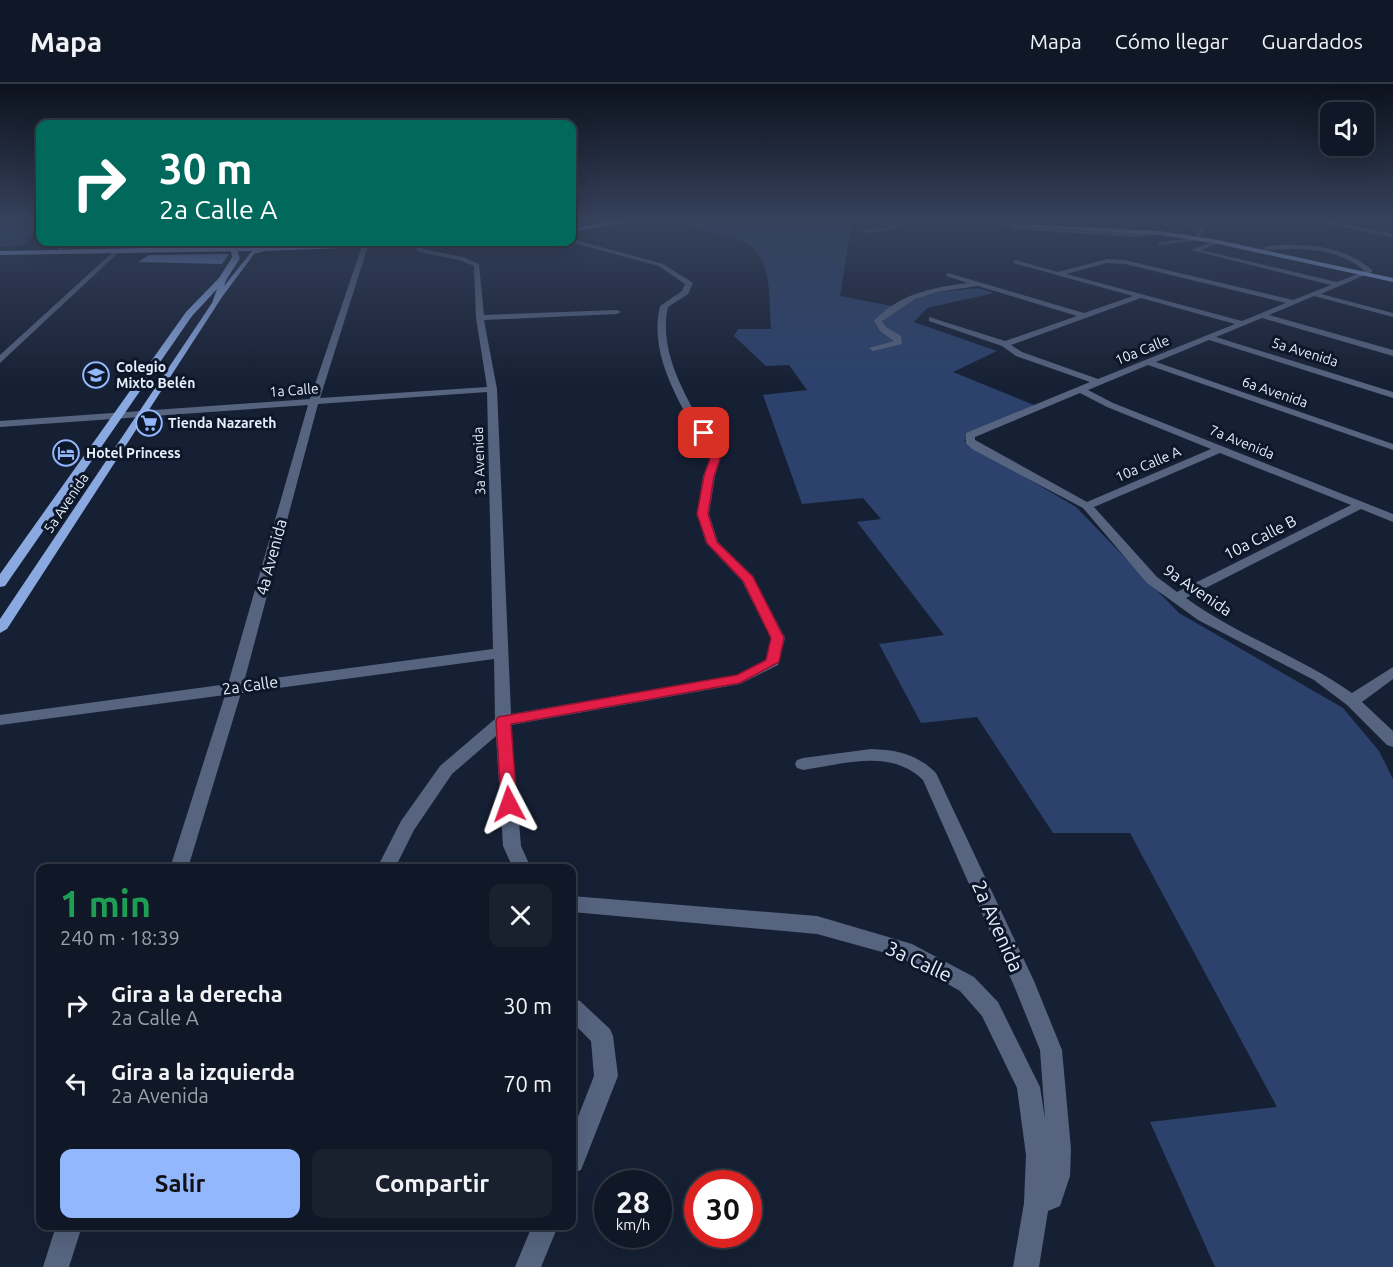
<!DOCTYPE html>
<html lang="es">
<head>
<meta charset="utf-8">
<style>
  body { margin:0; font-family:Ubuntu,sans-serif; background:#19212f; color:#f1f3f6; height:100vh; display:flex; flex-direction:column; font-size:22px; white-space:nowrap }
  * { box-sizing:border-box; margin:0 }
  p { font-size:20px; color:#9ca0a7 }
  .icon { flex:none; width:33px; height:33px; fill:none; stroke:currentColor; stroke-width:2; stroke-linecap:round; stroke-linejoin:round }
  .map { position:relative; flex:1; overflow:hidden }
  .details { position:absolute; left:36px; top:780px; width:540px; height:366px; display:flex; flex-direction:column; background:#101827; border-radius:12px; box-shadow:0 6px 24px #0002,0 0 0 2px #303744 }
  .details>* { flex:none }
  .hud { position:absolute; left:36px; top:36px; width:540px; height:126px; border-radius:12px; box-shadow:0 6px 24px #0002,0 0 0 2px #303744; background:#00695c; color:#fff; overflow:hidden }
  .controls { position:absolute; left:1320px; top:18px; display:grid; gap:12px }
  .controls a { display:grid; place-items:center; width:54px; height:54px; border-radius:12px; background:#101827; box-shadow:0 6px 24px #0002,0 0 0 2px #303744; font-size:30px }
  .speed { position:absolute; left:594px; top:1086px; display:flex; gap:12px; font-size:30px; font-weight:700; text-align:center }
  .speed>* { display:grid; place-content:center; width:78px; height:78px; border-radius:50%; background:#101827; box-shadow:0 6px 24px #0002,0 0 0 2px #303744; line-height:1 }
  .speed small { font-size:15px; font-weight:400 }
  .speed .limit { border:9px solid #d22; background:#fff; color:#111 }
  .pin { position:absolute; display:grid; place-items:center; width:51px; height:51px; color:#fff; margin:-26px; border-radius:12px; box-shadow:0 3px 9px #0006 }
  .me { position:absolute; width:66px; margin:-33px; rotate:356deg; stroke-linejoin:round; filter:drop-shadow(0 0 4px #0008) }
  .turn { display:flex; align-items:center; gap:21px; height:126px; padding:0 24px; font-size:27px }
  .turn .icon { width:78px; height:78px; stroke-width:2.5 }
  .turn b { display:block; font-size:42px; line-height:51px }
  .round { display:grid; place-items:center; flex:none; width:63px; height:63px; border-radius:12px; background:#19212f }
  .head { display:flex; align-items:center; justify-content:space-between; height:102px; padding:0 24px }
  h1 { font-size:36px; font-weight:700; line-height:45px; color:#1e9e55 }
  .button { display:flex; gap:12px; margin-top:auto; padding:12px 24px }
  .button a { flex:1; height:69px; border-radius:12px; background:#93b7fd; color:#111; font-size:24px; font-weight:700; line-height:69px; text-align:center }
  .button a+a { background:#19212f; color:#f1f3f6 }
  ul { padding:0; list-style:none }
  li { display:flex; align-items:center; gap:18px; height:78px; padding:0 24px }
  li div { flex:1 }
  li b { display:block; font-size:22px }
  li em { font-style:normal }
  header { display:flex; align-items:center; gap:36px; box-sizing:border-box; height:84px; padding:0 30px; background:#101827; border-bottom:2px solid #303744 }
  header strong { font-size:28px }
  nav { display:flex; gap:33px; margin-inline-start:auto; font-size:21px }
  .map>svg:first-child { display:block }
</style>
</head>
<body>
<header>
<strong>Mapa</strong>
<nav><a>Mapa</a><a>Cómo llegar</a><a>Guardados</a></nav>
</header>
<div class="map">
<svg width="1393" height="1183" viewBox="0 0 1393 1183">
  <rect width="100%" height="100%" fill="#162034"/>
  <path fill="#2c426c" d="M 0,137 L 39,137 L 24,161 L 0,163 Z
    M 686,137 L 852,137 L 840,212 L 897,223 L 929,209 L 978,204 L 994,209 L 927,224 L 914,238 L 997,267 L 953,288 L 1039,323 L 964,357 L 1076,423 L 1179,529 L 1343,624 L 1379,667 L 1393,695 L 1393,1183 L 1215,1183 L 1150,1038 L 1277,1023 L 1130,749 L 1053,749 L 977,633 L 921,639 L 879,560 L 944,551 L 857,438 L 881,435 L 863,414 L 802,420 L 763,311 L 807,306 L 789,281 L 766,282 L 734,252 L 738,245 L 771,245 C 768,208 775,165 732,153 C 717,148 701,149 687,141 Z"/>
  <path fill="#6a8bcb" d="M 173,158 L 226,158 L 227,160 L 166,161 Z
    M 229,170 L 222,180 L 138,178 L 149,171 Z"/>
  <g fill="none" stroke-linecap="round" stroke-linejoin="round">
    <path fill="#56647f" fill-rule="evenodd" d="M 898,137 L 906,137 L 891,146 L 865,149 L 862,147 L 888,143 Z
      M 1117,137 L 1125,137 L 1133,142 L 1128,143 Z
      M 1166,137 L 1178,137 L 1206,145 L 1199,153 L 1196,151 L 1200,145 Z
      M 1315,137 L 1328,137 L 1393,150 L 1393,154 Z
      M 1014,142 L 1134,149 L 1161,147 L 1164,149 L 1134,153 L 1012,145 Z
      M 1197,153 L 1195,156 L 1160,161 L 1157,159 Z
      M 572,155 L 663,180 L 693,199 L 688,210 L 668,223 C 656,277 698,329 720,375 L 715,392 L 709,430 L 718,458 L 753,492 L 785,554 L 778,581 L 740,600 L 511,641 L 521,762 L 531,784 L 513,784 L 503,762 L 496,652 L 452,690 L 414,746 L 395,784 L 377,784 L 401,737 L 440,682 L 495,635 L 494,575 L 241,609 L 188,784 L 170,784 L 225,611 L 0,641 L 0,631 L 228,600 L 308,321 L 0,343 L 0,337 L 310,315 L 362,162 L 365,160 L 368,162 L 320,314 L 487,303 L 476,234 L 474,182 L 459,176 L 419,168 L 416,165 L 418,160 L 422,160 L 423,165 L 463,173 L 479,180 L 484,231 L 617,226 L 621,228 L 617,230 L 484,236 L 497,305 L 511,630 L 736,591 L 766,576 L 771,554 L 742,497 L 706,459 L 697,430 L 703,392 L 710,375 C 687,328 647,277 660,222 L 682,207 L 685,200 L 659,182 L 570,158 ZM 487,308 L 493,565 L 244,598 L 318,320 Z
      M 1218,156 L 1220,159 L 1201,166 L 1337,198 L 1365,187 C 1336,163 1302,164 1266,166 L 1263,164 C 1269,161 1278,161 1286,161 C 1319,160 1347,165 1372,186 L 1372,188 L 1321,210 L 1393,229 L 1393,233 L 1314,212 L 1269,231 L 1393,266 L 1393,272 L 1262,234 L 1216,253 L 1393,308 L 1393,314 L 1209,256 L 1156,278 L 1393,360 L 1393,366 L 1148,281 L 1088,306 L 1113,319 L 1393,430 L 1393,438 L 1361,425 L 1186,514 C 1238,552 1300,572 1352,609 L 1393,583 L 1393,595 L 1362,618 L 1393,647 L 1393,663 L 1387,661 L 1347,621 L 1314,596 L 1198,536 L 1147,499 L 1083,424 L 972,365 L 966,359 L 966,349 L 1090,298 L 1016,272 L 1002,262 L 929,237 L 929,233 L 1005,257 L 1077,232 L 978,202 L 937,208 L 915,215 L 882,237 L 886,243 L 901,252 L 902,260 L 873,267 L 869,264 L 894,257 L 880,247 L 874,237 C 899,210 933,203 968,199 L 946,192 L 948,189 L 1084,229 L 1133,212 L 1013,179 L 1015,176 L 1058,188 L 1107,175 L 1125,176 L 1293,216 L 1331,201 L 1191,166 ZM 1107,179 L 1125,180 L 1286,219 L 1242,237 L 1066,190 ZM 1141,214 L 1235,240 L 1098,295 L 1022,268 L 1011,261 ZM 1080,309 L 1107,323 L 1211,365 L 1087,418 L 975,356 L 975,353 ZM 1220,369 L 1351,421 L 1177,508 L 1157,493 L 1094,423 Z
      M 61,158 L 67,158 L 61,166 L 58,164 Z
      M 126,158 L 133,158 L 123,164 L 119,164 L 119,162 Z
      M 115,166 L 120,167 L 0,279 L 0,271 Z
      M 871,665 C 897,666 917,670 936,689 L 1034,897 L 1062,966 L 1071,1065 L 1070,1092 L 1060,1122 L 1048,1127 L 1039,1183 L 1013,1183 L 1024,1119 L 1026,1071 L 1017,1004 L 982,932 L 960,907 L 900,873 L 817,850 L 572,828 L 572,812 L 817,832 L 912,860 L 974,893 L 998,918 L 1040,1003 L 1045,1035 L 1040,966 L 1015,904 L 923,696 C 890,664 844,680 803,686 L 797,684 L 795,680 L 797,676 L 803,674 Z
      M 572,914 L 580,917 L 610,945 L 613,952 L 618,992 L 581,1086 L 572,1089 L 572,1048 L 594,992 L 591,957 L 572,938 Z
      M 56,1142 L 82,1142 L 69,1183 L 43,1183 Z
      M 532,1142 L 558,1142 L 541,1183 L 515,1183 Z"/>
    <path fill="#8ba9e1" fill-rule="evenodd" d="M 615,137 L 631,137 L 572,148 L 572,144 Z
      M 949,137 L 1161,147 L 1218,156 L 1393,194 L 1393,198 L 1218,160 L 1161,151 Z
      M 447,158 L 498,158 L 265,167 L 254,170 L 222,213 L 7,545 L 0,549 L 0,535 L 212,219 L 217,205 L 192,232 L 5,502 L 0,503 L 0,490 L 186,228 L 219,194 L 226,196 L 224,202 L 252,167 L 0,171 L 0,167 Z"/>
    <path stroke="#8ba9e1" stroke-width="7" d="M 222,196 L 236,174 L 232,158"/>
  </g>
  <linearGradient id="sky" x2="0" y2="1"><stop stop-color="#0c121d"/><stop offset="0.45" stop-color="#36425c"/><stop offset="1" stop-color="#36425c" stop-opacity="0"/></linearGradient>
  <rect width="1393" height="303" fill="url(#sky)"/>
  <path fill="#e11d48" stroke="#92132f" stroke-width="1.5" d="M 701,347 L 708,347 L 720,375 L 714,392 L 708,430 L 717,458 L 753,493 L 784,554 L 779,578 L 740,599 L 511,640 L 517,720 L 515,725 L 504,725 L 501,720 L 496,637 L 498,633 L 737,591 L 766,576 L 771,554 L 743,497 L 707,459 L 697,430 L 704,392 L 710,375 L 700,349 Z"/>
  <defs>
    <g id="school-ring" transform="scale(1.35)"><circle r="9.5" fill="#0d172a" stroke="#93b7fd" stroke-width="1.5"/><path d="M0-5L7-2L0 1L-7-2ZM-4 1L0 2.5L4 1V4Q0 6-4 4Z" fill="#93b7fd"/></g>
    <g id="supermarket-ring" transform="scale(1.35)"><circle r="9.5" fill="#0d172a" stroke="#93b7fd" stroke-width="1.5"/><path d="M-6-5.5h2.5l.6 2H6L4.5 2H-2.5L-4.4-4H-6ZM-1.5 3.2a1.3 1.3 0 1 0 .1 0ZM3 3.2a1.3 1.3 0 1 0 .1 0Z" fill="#93b7fd"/></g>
    <g id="hotel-ring" transform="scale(1.35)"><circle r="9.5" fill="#0d172a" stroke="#93b7fd" stroke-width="1.5"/><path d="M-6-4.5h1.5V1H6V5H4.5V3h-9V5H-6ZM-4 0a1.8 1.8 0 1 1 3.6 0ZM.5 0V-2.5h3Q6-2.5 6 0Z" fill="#93b7fd"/></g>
  </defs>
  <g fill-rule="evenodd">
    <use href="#school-ring" x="96" y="291"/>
    <use href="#supermarket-ring" x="149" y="339"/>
    <use href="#hotel-ring" x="66" y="369"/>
  </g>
  <g text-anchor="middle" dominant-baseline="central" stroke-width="6" stroke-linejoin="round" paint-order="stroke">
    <g font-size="14" fill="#e6edfb" stroke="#0d172a">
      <text transform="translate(1142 266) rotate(-22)">10a Calle</text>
      <text transform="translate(1305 268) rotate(17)">5a Avenida</text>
      <text transform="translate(294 306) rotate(-4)">1a Calle</text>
      <text transform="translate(1275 308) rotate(19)">6a Avenida</text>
      <text transform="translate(1242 358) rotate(22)">7a Avenida</text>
      <text transform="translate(479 377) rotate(-92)">3a Avenida</text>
      <text transform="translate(1148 380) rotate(-23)">10a Calle A</text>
      <text transform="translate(66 419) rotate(-56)">5a Avenida</text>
    </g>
    <g font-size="14" font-weight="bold" fill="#e6edfb" stroke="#0d172a" text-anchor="start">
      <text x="116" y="283">Colegio<tspan x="116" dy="16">Mixto Belén</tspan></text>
      <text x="168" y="339">Tienda Nazareth</text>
      <text x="86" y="369">Hotel Princess</text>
    </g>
    <g font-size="16" fill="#e6edfb" stroke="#0d172a">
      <text transform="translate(1260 453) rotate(-27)">10a Calle B</text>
      <text transform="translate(271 473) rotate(-75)">4a Avenida</text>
      <text transform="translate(1198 506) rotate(34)">9a Avenida</text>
      <text transform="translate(250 601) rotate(-8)">2a Calle</text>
    </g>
    <g font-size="20" fill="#e6edfb" stroke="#0d172a">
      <text transform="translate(998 842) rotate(66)">2a Avenida</text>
      <text transform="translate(919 877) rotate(25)">3a Calle</text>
    </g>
  </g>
</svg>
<div class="controls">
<a><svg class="icon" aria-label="sound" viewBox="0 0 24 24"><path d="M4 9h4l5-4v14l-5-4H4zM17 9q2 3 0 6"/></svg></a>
</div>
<div class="speed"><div>28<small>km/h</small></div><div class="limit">30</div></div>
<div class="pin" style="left:704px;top:349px;background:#d93025"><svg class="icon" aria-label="arrive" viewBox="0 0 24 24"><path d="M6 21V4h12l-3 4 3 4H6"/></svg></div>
<svg class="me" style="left:509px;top:720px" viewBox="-20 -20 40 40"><path d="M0-17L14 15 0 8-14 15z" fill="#e11d48" stroke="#fff" stroke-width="4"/></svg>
<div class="hud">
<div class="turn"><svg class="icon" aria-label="right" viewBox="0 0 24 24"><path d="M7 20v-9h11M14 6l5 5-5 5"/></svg><div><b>30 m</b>2a Calle A</div></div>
</div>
<section class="details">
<div class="head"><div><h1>1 min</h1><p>240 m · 18:39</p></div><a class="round"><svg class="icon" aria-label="close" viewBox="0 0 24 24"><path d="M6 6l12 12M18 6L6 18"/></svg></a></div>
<ul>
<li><svg class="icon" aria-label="right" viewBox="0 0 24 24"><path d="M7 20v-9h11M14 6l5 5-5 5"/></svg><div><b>Gira a la derecha</b><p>2a Calle A</p></div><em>30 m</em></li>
<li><svg class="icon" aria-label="left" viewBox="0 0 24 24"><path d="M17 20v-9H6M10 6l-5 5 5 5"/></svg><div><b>Gira a la izquierda</b><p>2a Avenida</p></div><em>70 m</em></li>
</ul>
<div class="button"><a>Salir</a><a>Compartir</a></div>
</section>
</div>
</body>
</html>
